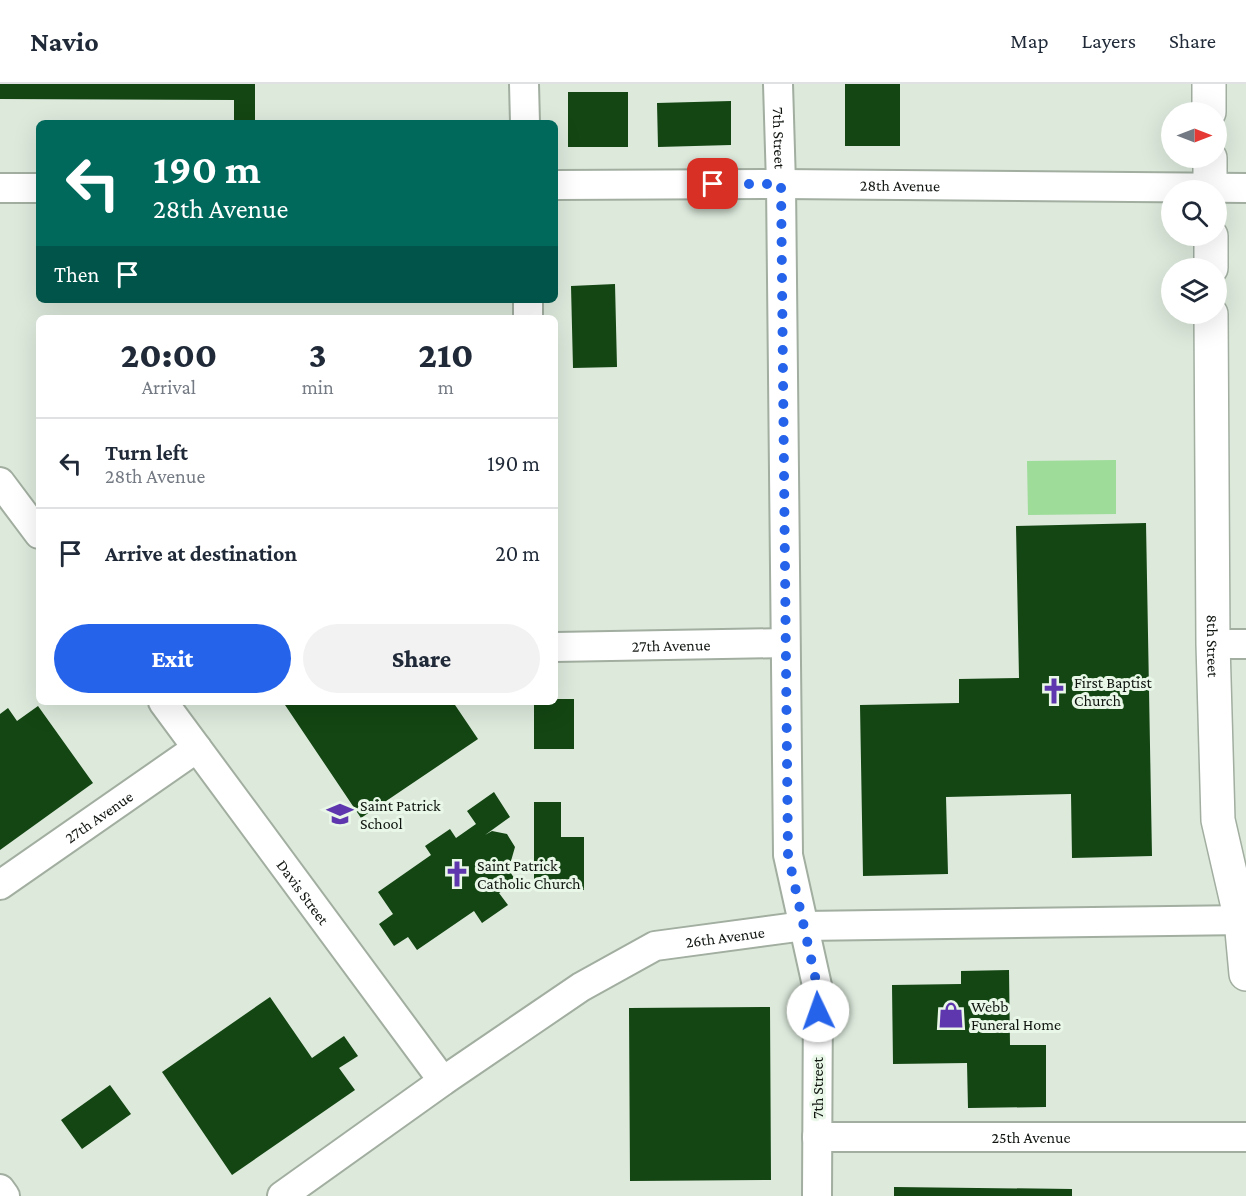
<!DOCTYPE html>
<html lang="en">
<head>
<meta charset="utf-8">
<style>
  body { margin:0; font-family:"Crimson Pro",serif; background:#f2f2f3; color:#1f2937; height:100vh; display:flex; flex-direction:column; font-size:22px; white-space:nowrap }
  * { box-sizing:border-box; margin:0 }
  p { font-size:20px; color:#747a83 }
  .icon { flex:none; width:33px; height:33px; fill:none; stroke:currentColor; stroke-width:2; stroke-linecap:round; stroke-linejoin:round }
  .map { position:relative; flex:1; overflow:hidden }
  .side { position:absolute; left:36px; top:231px; width:522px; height:390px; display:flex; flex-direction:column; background:#fff; border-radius:9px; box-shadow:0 6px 24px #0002 }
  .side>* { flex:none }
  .guide { position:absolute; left:36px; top:36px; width:522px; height:183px; border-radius:9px; box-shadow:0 6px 24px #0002; background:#00695c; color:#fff; overflow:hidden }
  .needle { width:39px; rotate:90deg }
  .controls { position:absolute; left:1161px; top:18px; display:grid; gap:12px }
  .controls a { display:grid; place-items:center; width:66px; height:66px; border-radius:50%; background:#fff; box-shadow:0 6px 24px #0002; font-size:30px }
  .pin { position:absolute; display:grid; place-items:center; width:51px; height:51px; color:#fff; margin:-26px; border-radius:12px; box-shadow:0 3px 9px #0006 }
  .me { position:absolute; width:66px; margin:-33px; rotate:357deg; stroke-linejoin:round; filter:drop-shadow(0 0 4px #0008) }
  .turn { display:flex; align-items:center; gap:21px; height:126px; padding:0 18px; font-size:27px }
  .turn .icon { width:78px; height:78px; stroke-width:2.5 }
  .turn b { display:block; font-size:42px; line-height:51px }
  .then { display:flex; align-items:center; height:57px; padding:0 18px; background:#0003; gap:12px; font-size:22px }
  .eta { display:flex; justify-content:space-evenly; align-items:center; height:102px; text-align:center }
  .eta b { font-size:36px; font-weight:800; line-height:42px }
  .cta { display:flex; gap:12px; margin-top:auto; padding:12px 18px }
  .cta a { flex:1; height:69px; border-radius:36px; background:#2563eb; color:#fff; font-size:24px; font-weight:800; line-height:69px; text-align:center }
  .cta a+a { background:#f2f2f3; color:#1f2937 }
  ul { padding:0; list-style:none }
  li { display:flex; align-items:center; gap:18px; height:90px; padding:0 18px; border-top:2px solid #e0e1e3 }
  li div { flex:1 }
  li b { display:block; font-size:22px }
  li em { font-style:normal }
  header { display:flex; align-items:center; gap:36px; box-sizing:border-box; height:84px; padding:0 30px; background:#fff; border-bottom:2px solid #e0e1e3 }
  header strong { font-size:28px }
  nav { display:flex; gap:33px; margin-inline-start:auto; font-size:21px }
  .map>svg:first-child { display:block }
</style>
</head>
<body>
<header>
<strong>Navio</strong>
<nav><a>Map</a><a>Layers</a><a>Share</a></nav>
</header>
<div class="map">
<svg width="1246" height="1112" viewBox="0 0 1246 1112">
  <rect width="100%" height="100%" fill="#dce9db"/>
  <path fill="#9ddc99" d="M 1116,376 L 1116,430 L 1028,431 L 1027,377 Z"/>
  <path fill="#134612" d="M 0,0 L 255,0 L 255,39 L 234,39 L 234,16 L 0,15 Z
    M 845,0 L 900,0 L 900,62 L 845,62 Z
    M 568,8 L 628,8 L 628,63 L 568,63 Z
    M 731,17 L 731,61 L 658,63 L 657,19 Z
    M 615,200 L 617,283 L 573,284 L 571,202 Z
    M 1146,439 L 1152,772 L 1072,774 L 1071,710 L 946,713 L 948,790 L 863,792 L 860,621 L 959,619 L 959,595 L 1019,594 L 1016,442 Z
    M 555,615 L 574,615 L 574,665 L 534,665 L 534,618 L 555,618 Z
    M 283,618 L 453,618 L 478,655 L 361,734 Z
    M 38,622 L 93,699 L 0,766 L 0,630 L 8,624 L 17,637 Z
    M 494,708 L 510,733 L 485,751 L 492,747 L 507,750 L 515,763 L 511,777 L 506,782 L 517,798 L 499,809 L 508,821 L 482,839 L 474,827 L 417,866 L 408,853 L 394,862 L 379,840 L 393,830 L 378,808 L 431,771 L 425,762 L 450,745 L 456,754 L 476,740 L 467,727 Z
    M 534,718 L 561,718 L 561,753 L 584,753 L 584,806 L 534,806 Z
    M 1009,886 L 1010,961 L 1046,961 L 1046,1023 L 968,1024 L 967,979 L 893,980 L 892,901 L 961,900 L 961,887 Z
    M 270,913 L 312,974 L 344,952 L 358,972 L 339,984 L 355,1006 L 232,1091 L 162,988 Z
    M 770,923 L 771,1096 L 630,1097 L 629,924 Z
    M 110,1001 L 131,1030 L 82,1065 L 61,1036 Z
    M 894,1103 L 1072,1105 L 1072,1112 L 894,1112 Z"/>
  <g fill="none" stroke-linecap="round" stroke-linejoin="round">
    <g stroke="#a1aea0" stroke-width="32">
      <g id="minor">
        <path d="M 524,0 L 525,39"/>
        <path id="s1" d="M 778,0 L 781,100 L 788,771 L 818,906 L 817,1112"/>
        <path id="s2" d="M 555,101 L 781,100 L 1246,104"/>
        <path d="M 0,104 L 39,104"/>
        <path d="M 528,216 L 528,234"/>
        <path d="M 0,398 L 39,450"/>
        <path d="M 1213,560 L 1246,560"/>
        <path id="s3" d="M 555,563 L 785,559"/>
        <path id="s4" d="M 163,618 L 443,997"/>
        <path id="s5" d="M 0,801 L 197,664"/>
        <path id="s6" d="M 817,1053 L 1246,1053"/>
        <path d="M 0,1105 L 5,1112"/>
        <path id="s7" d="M 282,1112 L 443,997 L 581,903 L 655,862 L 804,842 L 1246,836"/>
      </g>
    </g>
    <g stroke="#a1aea0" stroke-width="36">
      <g id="major">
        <path d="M 1209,0 L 1209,28"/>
        <path d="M 1210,74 L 1210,106"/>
        <path d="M 1211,152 L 1211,184"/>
        <path id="s8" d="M 1211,230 L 1213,560 L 1218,736 L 1241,836 L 1246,890"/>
      </g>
    </g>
    <use href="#minor" stroke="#fff" stroke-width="28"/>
    <use href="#major" stroke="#fff" stroke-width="33"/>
  </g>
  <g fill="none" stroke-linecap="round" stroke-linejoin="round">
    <path stroke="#2563eb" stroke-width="10" stroke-dasharray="0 18" d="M 713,100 L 781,100 L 788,771 L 818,906 L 818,927"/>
  </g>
  <defs>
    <g id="church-bare" transform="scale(2.07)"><path d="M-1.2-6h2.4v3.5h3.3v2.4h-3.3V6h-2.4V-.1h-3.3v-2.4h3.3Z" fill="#5e36ae" stroke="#e9f7e8" stroke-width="2.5" paint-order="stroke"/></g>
    <g id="school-bare" transform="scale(2.07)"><path d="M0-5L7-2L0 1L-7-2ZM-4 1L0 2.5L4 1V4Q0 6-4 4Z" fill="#5e36ae" stroke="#e9f7e8" stroke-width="2.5" paint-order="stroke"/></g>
    <g id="shop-bare" transform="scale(2.07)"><path d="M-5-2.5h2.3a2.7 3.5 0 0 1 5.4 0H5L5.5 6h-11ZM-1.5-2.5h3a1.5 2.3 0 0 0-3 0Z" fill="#5e36ae" stroke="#e9f7e8" stroke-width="2.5" paint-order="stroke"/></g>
  </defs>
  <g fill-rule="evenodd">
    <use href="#church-bare" x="1054" y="607"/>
    <use href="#school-bare" x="340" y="730"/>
    <use href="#church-bare" x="457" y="790"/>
    <use href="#shop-bare" x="951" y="931"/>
  </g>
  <g text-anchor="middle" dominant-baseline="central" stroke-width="6" stroke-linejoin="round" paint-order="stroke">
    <g font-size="16" fill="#101510" stroke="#e9f7e8">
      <text stroke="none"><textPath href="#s1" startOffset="54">7th Street</textPath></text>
      <text stroke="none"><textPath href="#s2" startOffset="345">28th Avenue</textPath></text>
      <text stroke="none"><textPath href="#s3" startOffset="116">27th Avenue</textPath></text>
      <text stroke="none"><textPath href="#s8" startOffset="332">8th Street</textPath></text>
      <text stroke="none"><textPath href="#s5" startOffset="120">27th Avenue</textPath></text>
      <text stroke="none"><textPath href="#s4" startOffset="236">Davis Street</textPath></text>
      <text stroke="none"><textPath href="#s7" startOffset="520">26th Avenue</textPath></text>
      <text transform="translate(817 1004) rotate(-90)">7th Street</text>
      <text stroke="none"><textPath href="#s6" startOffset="214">25th Avenue</textPath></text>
    </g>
    <g font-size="16" fill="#101510" stroke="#e9f7e8" text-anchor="start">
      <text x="1074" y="598">First Baptist<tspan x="1074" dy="18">Church</tspan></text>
      <text x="360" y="721">Saint Patrick<tspan x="360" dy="18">School</tspan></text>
      <text x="477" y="781">Saint Patrick<tspan x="477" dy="18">Catholic Church</tspan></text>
      <text x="971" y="922">Webb<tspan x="971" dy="18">Funeral Home</tspan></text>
    </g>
  </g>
</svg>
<div class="controls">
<a><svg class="needle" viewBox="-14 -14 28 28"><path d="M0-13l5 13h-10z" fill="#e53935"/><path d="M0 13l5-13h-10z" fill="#747a83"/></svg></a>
<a><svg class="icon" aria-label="search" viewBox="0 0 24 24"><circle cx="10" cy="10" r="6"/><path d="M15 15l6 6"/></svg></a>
<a><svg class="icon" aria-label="layers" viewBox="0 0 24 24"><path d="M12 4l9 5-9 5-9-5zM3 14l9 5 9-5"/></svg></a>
</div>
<div class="pin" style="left:713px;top:100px;background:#d93025"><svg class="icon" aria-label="arrive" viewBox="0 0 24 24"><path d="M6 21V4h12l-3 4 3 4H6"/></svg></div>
<svg class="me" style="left:818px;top:927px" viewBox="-20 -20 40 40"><circle r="19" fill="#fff"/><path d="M0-13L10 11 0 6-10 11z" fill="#2563eb"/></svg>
<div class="guide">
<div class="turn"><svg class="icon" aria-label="left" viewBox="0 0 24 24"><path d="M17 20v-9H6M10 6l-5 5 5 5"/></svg><div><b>190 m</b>28th Avenue</div></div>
<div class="then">Then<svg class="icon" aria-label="arrive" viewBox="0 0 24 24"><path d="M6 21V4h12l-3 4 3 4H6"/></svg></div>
</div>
<section class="side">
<div class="eta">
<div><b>20:00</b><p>Arrival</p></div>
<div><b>3</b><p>min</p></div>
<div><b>210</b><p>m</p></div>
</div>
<ul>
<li><svg class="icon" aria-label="left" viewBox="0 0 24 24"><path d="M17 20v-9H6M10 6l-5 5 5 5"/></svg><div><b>Turn left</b><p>28th Avenue</p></div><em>190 m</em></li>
<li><svg class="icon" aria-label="arrive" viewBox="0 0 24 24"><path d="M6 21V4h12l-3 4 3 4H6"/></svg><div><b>Arrive at destination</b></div><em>20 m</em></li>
</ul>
<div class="cta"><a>Exit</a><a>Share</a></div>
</section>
</div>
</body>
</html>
